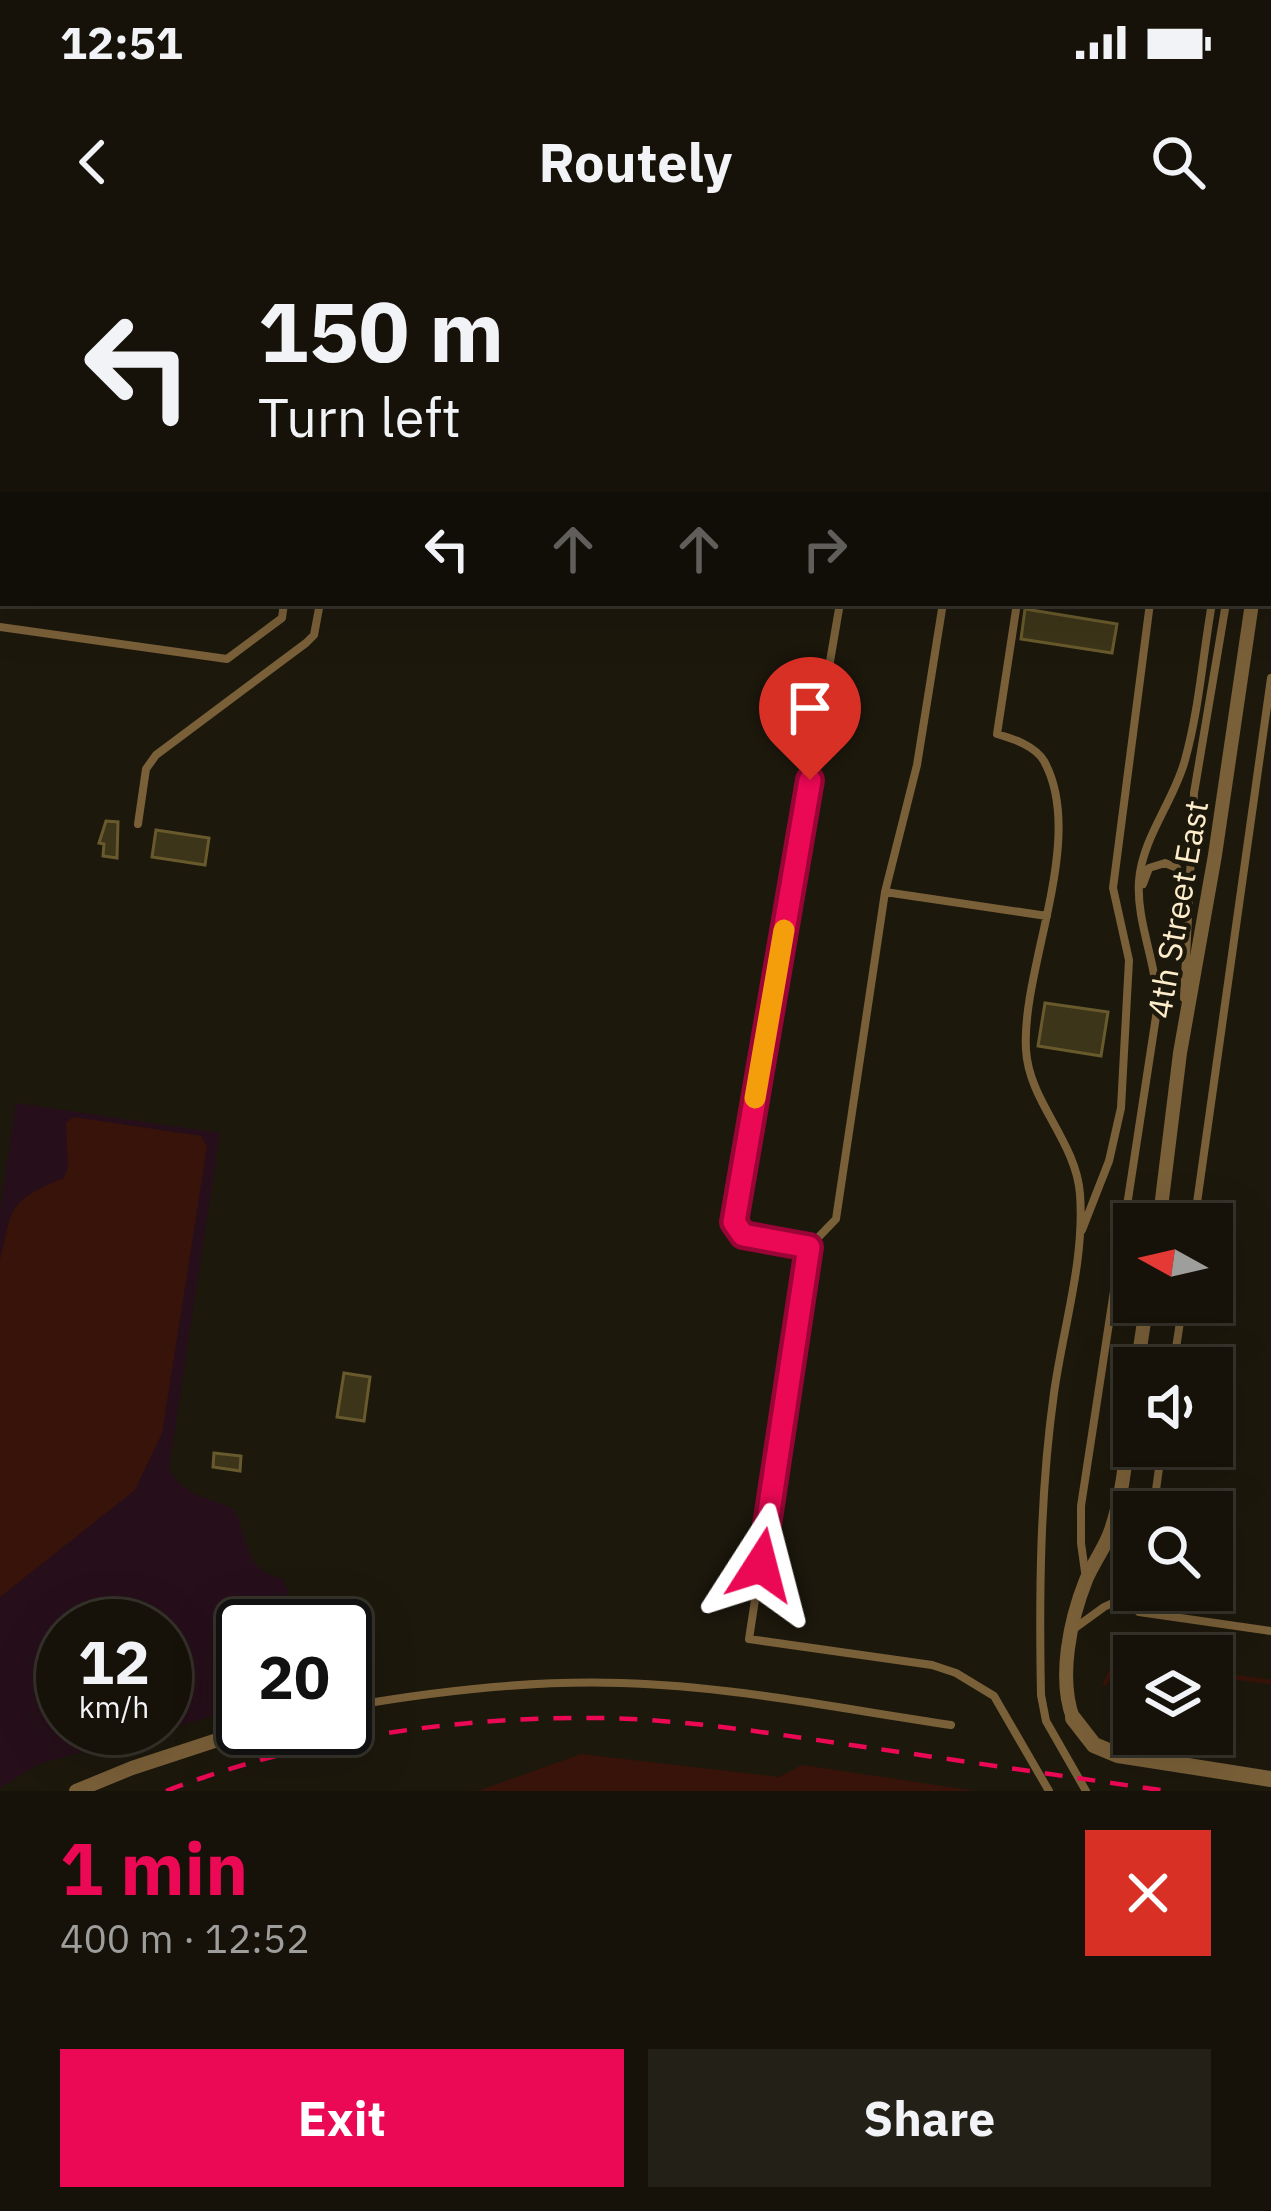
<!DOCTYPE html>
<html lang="en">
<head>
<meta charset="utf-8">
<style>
  body { margin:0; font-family:"IBM Plex Sans",sans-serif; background:#232017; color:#f1f3f6; height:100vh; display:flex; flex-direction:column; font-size:45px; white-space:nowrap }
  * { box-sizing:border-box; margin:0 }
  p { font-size:39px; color:#9e9e9c }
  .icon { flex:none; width:66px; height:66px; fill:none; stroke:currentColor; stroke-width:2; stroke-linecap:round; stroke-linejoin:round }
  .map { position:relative; height:1551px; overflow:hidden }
  .side { display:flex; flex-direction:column; background:#161209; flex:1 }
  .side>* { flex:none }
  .banner { position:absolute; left:0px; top:0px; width:1272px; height:366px; box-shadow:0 12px 48px #0002,0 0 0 3px #35322a; background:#161209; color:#f1f3f6; overflow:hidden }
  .needle { width:78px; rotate:278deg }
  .fabs { position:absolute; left:1113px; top:963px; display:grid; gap:24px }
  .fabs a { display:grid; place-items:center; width:120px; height:120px; border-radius:0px; background:#161209; box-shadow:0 12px 48px #0002,0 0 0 3px #35322a; font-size:60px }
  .speed { position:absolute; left:36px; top:1359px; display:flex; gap:24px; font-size:60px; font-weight:700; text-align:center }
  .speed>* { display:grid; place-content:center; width:156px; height:156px; border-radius:50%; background:#161209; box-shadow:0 12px 48px #0002,0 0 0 3px #35322a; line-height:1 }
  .speed small { font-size:30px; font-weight:400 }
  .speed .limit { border:6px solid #111; border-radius:18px; background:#fff; color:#111 }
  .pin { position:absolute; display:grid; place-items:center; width:102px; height:102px; color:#fff; margin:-123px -51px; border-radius:50% 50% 50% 0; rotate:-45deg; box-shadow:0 0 12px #0007 }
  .pin .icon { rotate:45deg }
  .me { position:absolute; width:132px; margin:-66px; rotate:9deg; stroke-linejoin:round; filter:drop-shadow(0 0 9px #0008) }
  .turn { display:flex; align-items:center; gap:42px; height:252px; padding:0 60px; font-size:54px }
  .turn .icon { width:156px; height:156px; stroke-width:2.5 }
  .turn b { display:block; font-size:84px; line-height:102px }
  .lanes { display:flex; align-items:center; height:114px; padding:0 60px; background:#0003; justify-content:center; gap:60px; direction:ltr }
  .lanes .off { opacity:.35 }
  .round { display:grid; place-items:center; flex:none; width:126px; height:126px; border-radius:0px; background:#232017 }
  .overview { display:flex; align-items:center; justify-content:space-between; height:204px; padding:0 60px }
  h1 { font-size:72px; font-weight:700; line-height:90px; color:#eb0854 }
  .primary-button { display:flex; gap:24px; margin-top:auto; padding:24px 60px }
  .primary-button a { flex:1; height:138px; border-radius:0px; background:#eb0854; color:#fff; font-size:48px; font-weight:700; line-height:138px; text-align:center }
  .primary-button a+a { background:#232017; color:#f1f3f6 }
  .status { display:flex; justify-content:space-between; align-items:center; height:84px; padding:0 60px; background:#161209; direction:ltr }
  .status svg { height:33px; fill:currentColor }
  header { display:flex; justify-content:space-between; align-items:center; height:156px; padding:0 60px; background:#161209; font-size:54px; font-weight:700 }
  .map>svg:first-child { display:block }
</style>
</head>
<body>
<div class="status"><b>12:51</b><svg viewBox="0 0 49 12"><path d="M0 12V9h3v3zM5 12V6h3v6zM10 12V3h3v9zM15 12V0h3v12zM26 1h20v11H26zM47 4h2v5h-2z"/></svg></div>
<header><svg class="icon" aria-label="back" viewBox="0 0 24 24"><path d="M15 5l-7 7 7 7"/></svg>Routely<svg class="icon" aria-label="search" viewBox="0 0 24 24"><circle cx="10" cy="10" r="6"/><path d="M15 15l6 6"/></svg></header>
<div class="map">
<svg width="1271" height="1551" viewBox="0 0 1271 1551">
  <rect width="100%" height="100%" fill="#1d180c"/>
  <path fill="#260f1a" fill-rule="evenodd" d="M 16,863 L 220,893 L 169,1229 C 182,1255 210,1258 234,1269 C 249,1298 244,1333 282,1338 L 288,1350 L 287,1357 L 258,1358 L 246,1367 L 212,1413 L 216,1417 L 228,1411 L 243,1419 L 243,1468 L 39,1524 L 0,1548 L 0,970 ZM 63,1386 L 165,1386 L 165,1488 L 63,1488 Z"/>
  <path fill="#38130a" d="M 73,877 L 201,896 L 207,907 L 162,1193 L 135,1250 L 0,1357 L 0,1021 C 13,965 8,961 64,938 L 68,927 L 66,883 Z
    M 581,1514 L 779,1537 L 802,1525 L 976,1551 L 478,1551 Z"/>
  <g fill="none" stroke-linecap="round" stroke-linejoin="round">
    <path stroke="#38130a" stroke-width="4.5" d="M 1212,1434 L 1271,1442
      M 1105,1444 L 1114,1425 L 1134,1427"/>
  </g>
  <path fill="#3d3519" stroke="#685a2c" stroke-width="3" d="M 1025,369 L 1117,384 L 1112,413 L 1021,399 Z
    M 106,581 L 118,582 L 117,618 L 103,616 L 104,604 L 99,603 Z
    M 156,590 L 209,598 L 205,625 L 152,617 Z
    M 1045,763 L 1108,772 L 1101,816 L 1038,806 Z
    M 344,1133 L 370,1137 L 364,1181 L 337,1177 Z
    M 214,1213 L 241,1216 L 240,1231 L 213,1227 Z"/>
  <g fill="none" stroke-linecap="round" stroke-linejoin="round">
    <path stroke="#7a6039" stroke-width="8" d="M 1141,0 L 1161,3
      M 1196,0 L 1199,3
      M 337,3 L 338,0
      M 373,3 L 374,0
      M 1069,3 L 1070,0
      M 943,363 L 917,525 L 885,652 L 836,979 L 809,1007 L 749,1399 L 932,1425 L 956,1433 L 994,1456 L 1049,1551
      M 1017,363 L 997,494 C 1014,499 1035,506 1044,521 C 1087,599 1021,728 1026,810 C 1029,862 1076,901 1080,954 C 1085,1020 1063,1088 1054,1153 C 1040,1253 1039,1354 1041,1455 L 1046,1481 L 1086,1551
      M 0,387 L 227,419 L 282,378 L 284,363
      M 138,584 L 146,529 L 156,515 L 306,403 L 314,395 L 320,363
      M 1143,644 L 1149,628 L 1165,623 L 1177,628 L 1186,646
      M 885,652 L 1047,676
      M 1184,758 L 1194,553 L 1226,363
      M 1194,984 L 1271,438
      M 1082,990 L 1109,921 L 1121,868 L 1129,720 L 1113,648 L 1150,363
      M 809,1007 L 743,995 L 734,982 L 840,363
      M 1173,1128 L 1183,1062
      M 1153,1272 L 1162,1206
      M 1085,1332 L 1081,1303 L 1081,1266 L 1157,770 C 1159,726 1136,685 1139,641 C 1142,598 1174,561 1185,520 C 1199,470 1203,414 1212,363
      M 1142,1350 L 1139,1372 L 1271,1391
      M 1075,1388 L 1104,1367 L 1140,1350
      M 345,1467 C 436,1451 529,1440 621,1443 C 732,1446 842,1469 951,1485"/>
    <path stroke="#7a6039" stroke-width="14" d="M 1269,147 L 1271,149
      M 1269,247 L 1271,233
      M 1159,984 L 1180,813 L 1215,615 L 1252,363
      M 1137,1128 L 1147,1062
      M 1073,1478 C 1058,1438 1070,1380 1086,1340 C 1093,1323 1105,1308 1111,1290 C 1126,1246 1127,1195 1134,1150
      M 76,1551 L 132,1528 L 254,1488"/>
    <path stroke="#7a6039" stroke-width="16" d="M 1073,1478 L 1094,1505 L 1118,1515 L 1271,1539"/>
    <path stroke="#eb0854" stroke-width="4.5" stroke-dasharray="18 15" stroke-linecap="butt" d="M 1258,0 L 1261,3
      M 166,1551 C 304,1498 457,1476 605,1478 C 688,1480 769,1493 851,1505 C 956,1520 1062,1536 1167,1551"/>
  </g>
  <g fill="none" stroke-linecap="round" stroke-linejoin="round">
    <g stroke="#990537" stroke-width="30">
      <path id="route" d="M 761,1325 L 809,1007 L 743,995 L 734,982 L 810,540"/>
    </g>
    <use href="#route" stroke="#eb0854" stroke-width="21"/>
    <path stroke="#f59e0b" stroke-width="21" d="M 755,858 L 784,690"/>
  </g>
  <g text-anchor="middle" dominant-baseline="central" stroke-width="9" stroke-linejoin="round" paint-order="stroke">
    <g font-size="33" fill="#fdedca" stroke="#1d180c">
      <text transform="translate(1177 669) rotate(-80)">4th Street East</text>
    </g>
  </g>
</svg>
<div class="fabs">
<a><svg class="needle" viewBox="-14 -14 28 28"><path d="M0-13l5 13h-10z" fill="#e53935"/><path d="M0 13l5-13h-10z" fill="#9e9e9c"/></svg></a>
<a><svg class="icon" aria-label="sound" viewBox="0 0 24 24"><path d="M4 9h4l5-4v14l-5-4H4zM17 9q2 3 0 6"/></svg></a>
<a><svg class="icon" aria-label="search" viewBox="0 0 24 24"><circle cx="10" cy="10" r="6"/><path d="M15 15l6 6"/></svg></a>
<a><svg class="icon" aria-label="layers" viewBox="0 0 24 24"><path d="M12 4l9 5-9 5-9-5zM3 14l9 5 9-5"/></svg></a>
</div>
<div class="speed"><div>12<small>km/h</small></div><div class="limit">20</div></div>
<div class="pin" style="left:810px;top:540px;background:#d93025"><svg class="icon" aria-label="arrive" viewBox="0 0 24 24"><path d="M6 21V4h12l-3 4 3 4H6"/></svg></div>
<svg class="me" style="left:761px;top:1325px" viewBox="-20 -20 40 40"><path d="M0-17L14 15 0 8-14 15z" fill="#eb0854" stroke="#fff" stroke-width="4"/></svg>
<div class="banner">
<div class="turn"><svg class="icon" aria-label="left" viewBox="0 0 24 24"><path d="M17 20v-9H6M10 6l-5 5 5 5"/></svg><div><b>150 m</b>Turn left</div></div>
<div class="lanes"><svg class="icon" aria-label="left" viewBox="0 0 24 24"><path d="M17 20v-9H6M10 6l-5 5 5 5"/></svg><svg class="icon off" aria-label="ahead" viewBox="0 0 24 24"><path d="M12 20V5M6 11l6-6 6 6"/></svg><svg class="icon off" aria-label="ahead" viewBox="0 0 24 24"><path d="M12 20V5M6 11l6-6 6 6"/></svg><svg class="icon off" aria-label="right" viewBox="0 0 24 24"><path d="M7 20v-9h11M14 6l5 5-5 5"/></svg></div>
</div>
</div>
<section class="side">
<div class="overview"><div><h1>1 min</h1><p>400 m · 12:52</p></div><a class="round" style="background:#d93025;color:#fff"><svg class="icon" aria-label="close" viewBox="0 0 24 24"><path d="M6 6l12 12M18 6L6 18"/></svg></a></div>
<div class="primary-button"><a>Exit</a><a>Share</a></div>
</section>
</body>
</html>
